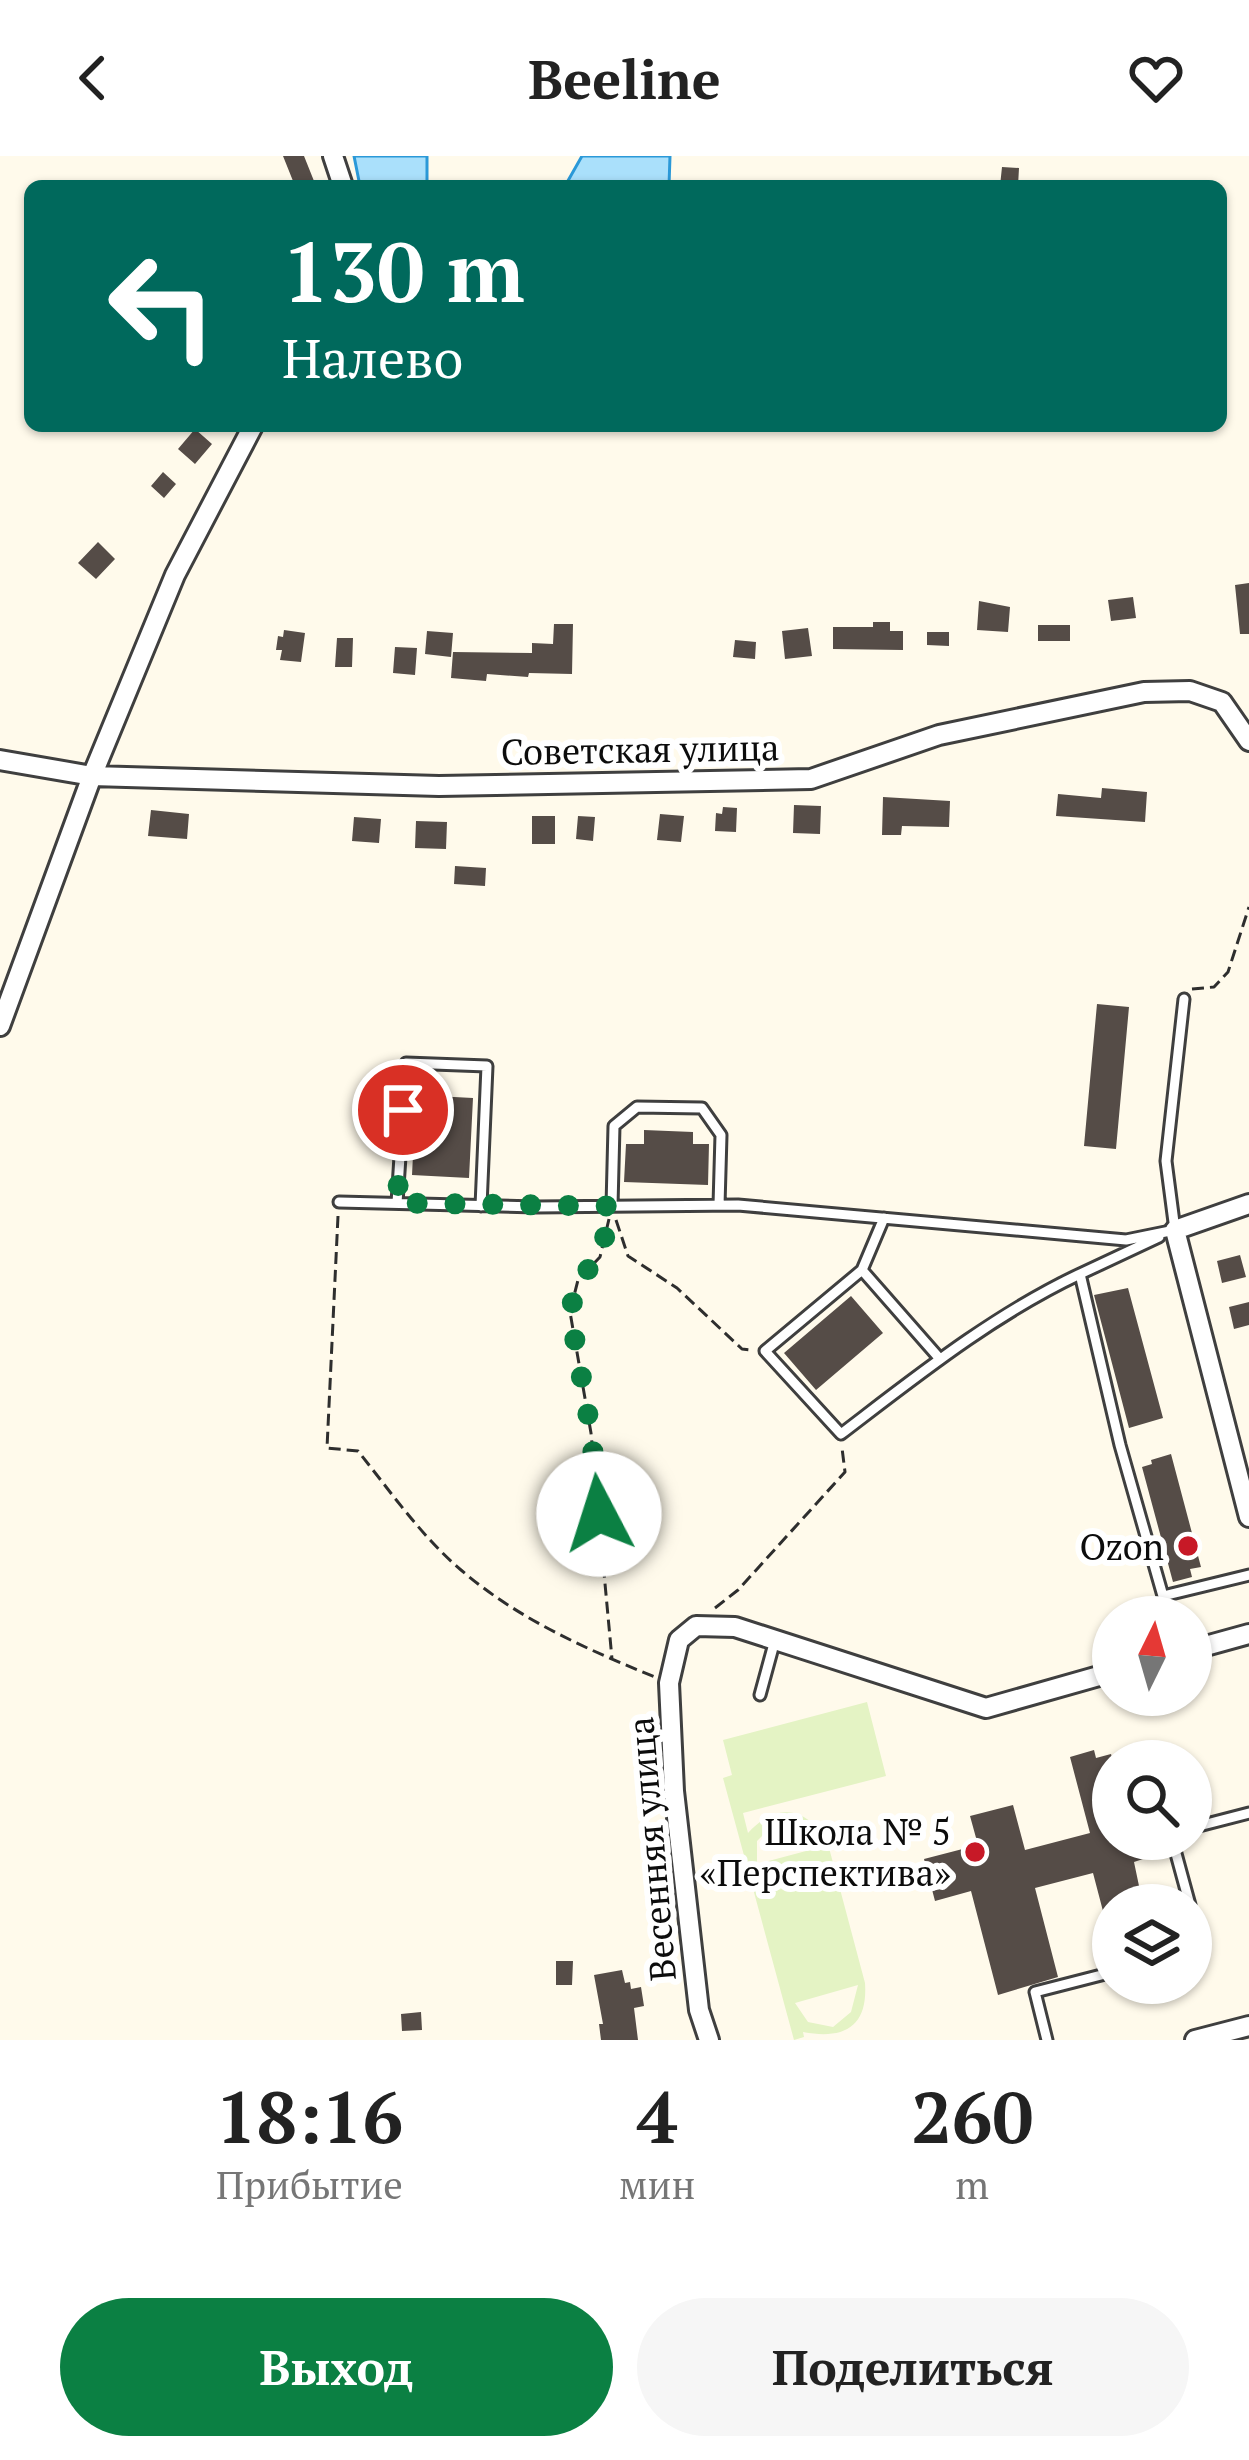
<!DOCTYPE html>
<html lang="ru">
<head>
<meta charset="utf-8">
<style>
  body { margin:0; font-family:"PT Serif",serif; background:#f6f6f6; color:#222; height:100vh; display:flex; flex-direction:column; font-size:45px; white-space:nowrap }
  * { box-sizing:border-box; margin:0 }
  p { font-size:39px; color:#767676 }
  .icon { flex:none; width:66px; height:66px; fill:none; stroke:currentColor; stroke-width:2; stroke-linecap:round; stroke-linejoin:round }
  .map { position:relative; height:1884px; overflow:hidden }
  .sheet { display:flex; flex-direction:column; background:#fff; flex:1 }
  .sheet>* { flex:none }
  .guide { position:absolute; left:24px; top:24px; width:1203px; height:252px; border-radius:18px; box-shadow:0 3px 9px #0004; background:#00695c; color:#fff; overflow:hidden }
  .needle { width:78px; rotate:5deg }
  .controls { position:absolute; left:1092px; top:1440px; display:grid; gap:24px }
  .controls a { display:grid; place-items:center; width:120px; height:120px; border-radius:50%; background:#fff; box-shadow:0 3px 9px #0004; font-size:60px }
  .pin { position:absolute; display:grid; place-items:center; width:102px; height:102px; color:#fff; margin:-51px; border:6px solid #fff; border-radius:50%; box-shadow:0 3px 12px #0007 }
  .me { position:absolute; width:132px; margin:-66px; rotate:355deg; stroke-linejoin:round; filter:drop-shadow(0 0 9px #0008) }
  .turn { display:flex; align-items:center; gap:42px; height:252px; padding:0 60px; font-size:54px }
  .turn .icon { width:156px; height:156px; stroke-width:2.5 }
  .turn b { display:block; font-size:84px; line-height:102px }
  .eta { display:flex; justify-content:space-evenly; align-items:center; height:204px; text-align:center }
  .eta b { font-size:72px; font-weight:700; line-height:84px }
  .primary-button { display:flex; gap:24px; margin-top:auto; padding:24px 60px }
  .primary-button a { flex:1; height:138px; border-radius:72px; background:#0b8043; color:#fff; font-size:48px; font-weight:700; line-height:138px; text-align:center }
  .primary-button a+a { background:#f6f6f6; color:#222 }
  header { display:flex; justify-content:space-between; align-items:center; height:156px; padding:0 60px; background:#fff; font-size:54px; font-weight:700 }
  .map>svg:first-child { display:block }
</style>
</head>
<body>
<header><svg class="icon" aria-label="back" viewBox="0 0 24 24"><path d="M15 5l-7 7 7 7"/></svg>Beeline<svg class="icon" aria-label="heart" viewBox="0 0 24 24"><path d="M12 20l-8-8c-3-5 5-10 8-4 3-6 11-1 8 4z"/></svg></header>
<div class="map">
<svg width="1249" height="1884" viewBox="0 0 1249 1884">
  <rect width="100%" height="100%" fill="#fffaeb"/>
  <path fill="#e4f3c4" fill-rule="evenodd" d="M 867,1546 L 886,1620 L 743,1657 L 748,1677 C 777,1645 808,1651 828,1688 L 865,1827 C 868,1870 845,1884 803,1876 L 804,1881 L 794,1884 L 723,1622 L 732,1619 L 723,1584 ZM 776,1666 L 806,1671 L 821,1691 L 757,1708 L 757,1685 ZM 858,1829 L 851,1856 L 833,1871 L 808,1866 L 795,1847 Z"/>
  <path fill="#aae0fb" stroke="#2b99d8" stroke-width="3" d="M 354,0 L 427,0 L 427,29 L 360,30 Z
    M 582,0 L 670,0 L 669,30 L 565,30 Z"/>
  <path fill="#554c47" d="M 283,0 L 304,0 L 316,30 L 295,30 Z
    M 1002,11 L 1019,12 L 1018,30 L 1000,30 Z
    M 195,273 L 212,288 L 195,308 L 178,293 Z
    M 163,316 L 176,328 L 164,342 L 151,330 Z
    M 98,386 L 115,403 L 96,423 L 78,407 Z
    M 1249,427 L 1249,478 L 1240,478 L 1235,429 Z
    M 1133,441 L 1136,462 L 1111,465 L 1108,444 Z
    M 979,445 L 1010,451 L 1008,476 L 977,474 Z
    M 873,466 L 890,466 L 890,475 L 903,475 L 903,494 L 833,493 L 833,471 L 873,471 Z
    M 554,468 L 573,468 L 572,518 L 529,517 L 528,521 L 487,518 L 486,525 L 451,522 L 453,496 L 532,497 L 532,487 L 553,488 Z
    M 1038,469 L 1070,469 L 1070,485 L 1038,485 Z
    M 808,472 L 812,500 L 785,503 L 782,475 Z
    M 284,474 L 305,477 L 301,506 L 280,504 L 282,494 L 276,494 L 278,480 L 283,481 Z
    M 427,475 L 453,477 L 451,501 L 425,498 Z
    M 927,476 L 949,476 L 949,490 L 927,489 Z
    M 337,482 L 353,482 L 352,511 L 335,511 Z
    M 735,484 L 756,486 L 755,503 L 733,501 Z
    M 395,491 L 417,492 L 415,519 L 393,517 Z
    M 1102,632 L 1147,636 L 1145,666 L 1056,660 L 1058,638 L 1101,642 Z
    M 883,641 L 950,645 L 949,671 L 902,670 L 901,679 L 882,679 Z
    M 794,649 L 821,650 L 820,678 L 793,677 Z
    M 723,651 L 737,652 L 736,676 L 715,675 L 716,657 L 722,658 Z
    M 151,654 L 189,658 L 187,683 L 148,680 Z
    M 660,658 L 684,660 L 681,686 L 657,684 Z
    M 532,660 L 555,660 L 555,688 L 532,688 Z
    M 578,660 L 595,661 L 593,685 L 576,683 Z
    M 354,661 L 381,663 L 379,687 L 352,685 Z
    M 416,665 L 447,666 L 446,693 L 415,692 Z
    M 455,710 L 486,712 L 485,730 L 454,728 Z
    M 1097,848 L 1129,851 L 1116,993 L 1084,990 Z
    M 416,939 L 473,942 L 469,1022 L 412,1019 Z
    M 644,974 L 693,976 L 693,988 L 709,988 L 708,1029 L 624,1026 L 626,988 L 644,988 Z
    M 1240,1099 L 1246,1121 L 1222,1127 L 1217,1105 Z
    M 1128,1132 L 1163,1262 L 1129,1272 L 1094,1139 Z
    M 851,1140 L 883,1177 L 816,1234 L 784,1197 Z
    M 1249,1146 L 1249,1169 L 1234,1173 L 1229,1151 Z
    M 1171,1298 L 1201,1411 L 1190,1413 L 1192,1421 L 1173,1426 L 1142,1311 L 1152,1308 L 1151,1304 Z
    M 1094,1594 L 1096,1602 L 1111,1598 L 1113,1605 L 1113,1683 L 1138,1683 L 1143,1703 L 1134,1706 L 1143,1749 L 1113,1749 L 1113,1778 L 1109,1778 L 1093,1717 L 1035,1732 L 1058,1821 L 998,1839 L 971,1735 L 935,1745 L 924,1703 L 978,1689 L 970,1660 L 1013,1649 L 1025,1694 L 1090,1677 L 1070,1601 Z
    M 556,1805 L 573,1805 L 572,1829 L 556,1829 Z
    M 622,1814 L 625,1827 L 630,1826 L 631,1833 L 641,1831 L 644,1850 L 634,1852 L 638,1884 L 601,1884 L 599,1868 L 603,1868 L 594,1819 Z
    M 421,1856 L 422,1874 L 402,1875 L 401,1858 Z"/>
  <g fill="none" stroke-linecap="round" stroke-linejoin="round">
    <g stroke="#3f3f3f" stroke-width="15">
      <path id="lane" d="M 339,1046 L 536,1051 L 738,1049 L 1126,1084 L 1175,1074
        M 397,1047 L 406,907 L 487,910 L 481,1050
        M 612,1050 L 614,970 L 637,951 L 702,952 L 721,979 L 719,1049
        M 1175,1074 L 1166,1005 L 1184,843
        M 1159,1081 L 1080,1118 L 1120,1289 L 1163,1440 L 1249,1419
        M 862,1114 L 884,1062
        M 940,1203 L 862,1114 L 765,1195 L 841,1278 C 917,1220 993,1159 1080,1118
        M 760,1539 L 775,1484
        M 1191,1672 L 1249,1657
        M 1172,1683 L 1190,1749
        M 1191,1754 L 1201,1793 L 1191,1796
        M 1047,1884 L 1035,1836 L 1113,1816"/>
    </g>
    <g stroke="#3f3f3f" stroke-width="24">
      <path id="street" d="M 333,0 L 343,30
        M 0,604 L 92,620 L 439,630 L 811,623 L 939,579 L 1144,536 L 1190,535 L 1222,546 L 1249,585
        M 0,870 L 92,620 L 175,419 L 253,270
        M 1249,1048 L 1175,1074 L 1249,1361
        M 1191,1494 L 1249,1478
        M 709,1884 L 699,1854 L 674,1635 L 669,1527 L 679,1484 L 696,1470 L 735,1471 L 986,1552 L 1113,1516
        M 1195,1884 L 1249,1870"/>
    </g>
    <path stroke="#2e2e2e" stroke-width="3" stroke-dasharray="12 6" stroke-linecap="butt" d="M 1192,833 L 1214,831 L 1228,816 L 1249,751
      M 338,1060 L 327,1292 L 358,1295 C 390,1335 422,1381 461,1414 C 518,1463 586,1493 655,1521
      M 609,1063 L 600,1101 L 578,1124 L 570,1156 L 591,1277 L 612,1503
      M 616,1064 L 628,1100 L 677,1132 L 742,1193 L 752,1194
      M 715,1452 L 738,1434 L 845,1316 L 842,1292"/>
    <use href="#lane" stroke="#fff" stroke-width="9"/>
    <use href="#street" stroke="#fff" stroke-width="18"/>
  </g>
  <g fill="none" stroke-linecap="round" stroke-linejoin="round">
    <path stroke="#0b8043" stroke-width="21" stroke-dasharray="0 37.8" d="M 403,954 L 397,1047 L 612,1050 L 600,1101 L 578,1124 L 570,1156 L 591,1276 L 599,1358"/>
  </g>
  <g fill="#c71927" stroke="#fff" stroke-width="4.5">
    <circle cx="1188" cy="1390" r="12"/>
    <circle cx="975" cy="1696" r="12"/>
  </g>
  <g text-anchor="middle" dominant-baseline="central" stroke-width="12" stroke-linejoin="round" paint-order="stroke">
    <g font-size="36" fill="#0c0c0c" stroke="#fff">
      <text transform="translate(640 593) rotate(-1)">Советская улица</text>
      <text transform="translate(651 1693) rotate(-95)">Весенняя улица</text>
    </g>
    <g font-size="36" fill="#0c0c0c" stroke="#fff" text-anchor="end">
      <text x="1164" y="1390">Ozon</text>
      <text x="951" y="1675">Школа № 5<tspan x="951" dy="41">«Перспектива»</tspan></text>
    </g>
  </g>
</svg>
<div class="controls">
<a><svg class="needle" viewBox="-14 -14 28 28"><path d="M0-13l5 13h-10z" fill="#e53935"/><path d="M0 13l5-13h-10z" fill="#767676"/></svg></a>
<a><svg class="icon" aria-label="search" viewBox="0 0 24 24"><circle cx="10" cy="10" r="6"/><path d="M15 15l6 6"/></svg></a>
<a><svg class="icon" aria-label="layers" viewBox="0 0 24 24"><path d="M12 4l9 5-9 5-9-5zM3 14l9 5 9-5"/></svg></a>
</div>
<div class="pin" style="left:403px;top:954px;background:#d93025"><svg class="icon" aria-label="arrive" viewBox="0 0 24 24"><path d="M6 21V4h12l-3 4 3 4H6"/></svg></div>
<svg class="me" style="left:599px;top:1358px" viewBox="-20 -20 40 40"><circle r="19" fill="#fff"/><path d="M0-13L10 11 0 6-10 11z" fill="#0b8043"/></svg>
<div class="guide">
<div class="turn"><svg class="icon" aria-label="left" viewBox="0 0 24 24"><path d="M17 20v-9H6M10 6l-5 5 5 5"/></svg><div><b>130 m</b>Налево</div></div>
</div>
</div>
<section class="sheet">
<div class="eta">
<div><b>18:16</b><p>Прибытие</p></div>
<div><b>4</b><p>мин</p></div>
<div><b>260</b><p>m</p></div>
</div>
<div class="primary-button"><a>Выход</a><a>Поделиться</a></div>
</section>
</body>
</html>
